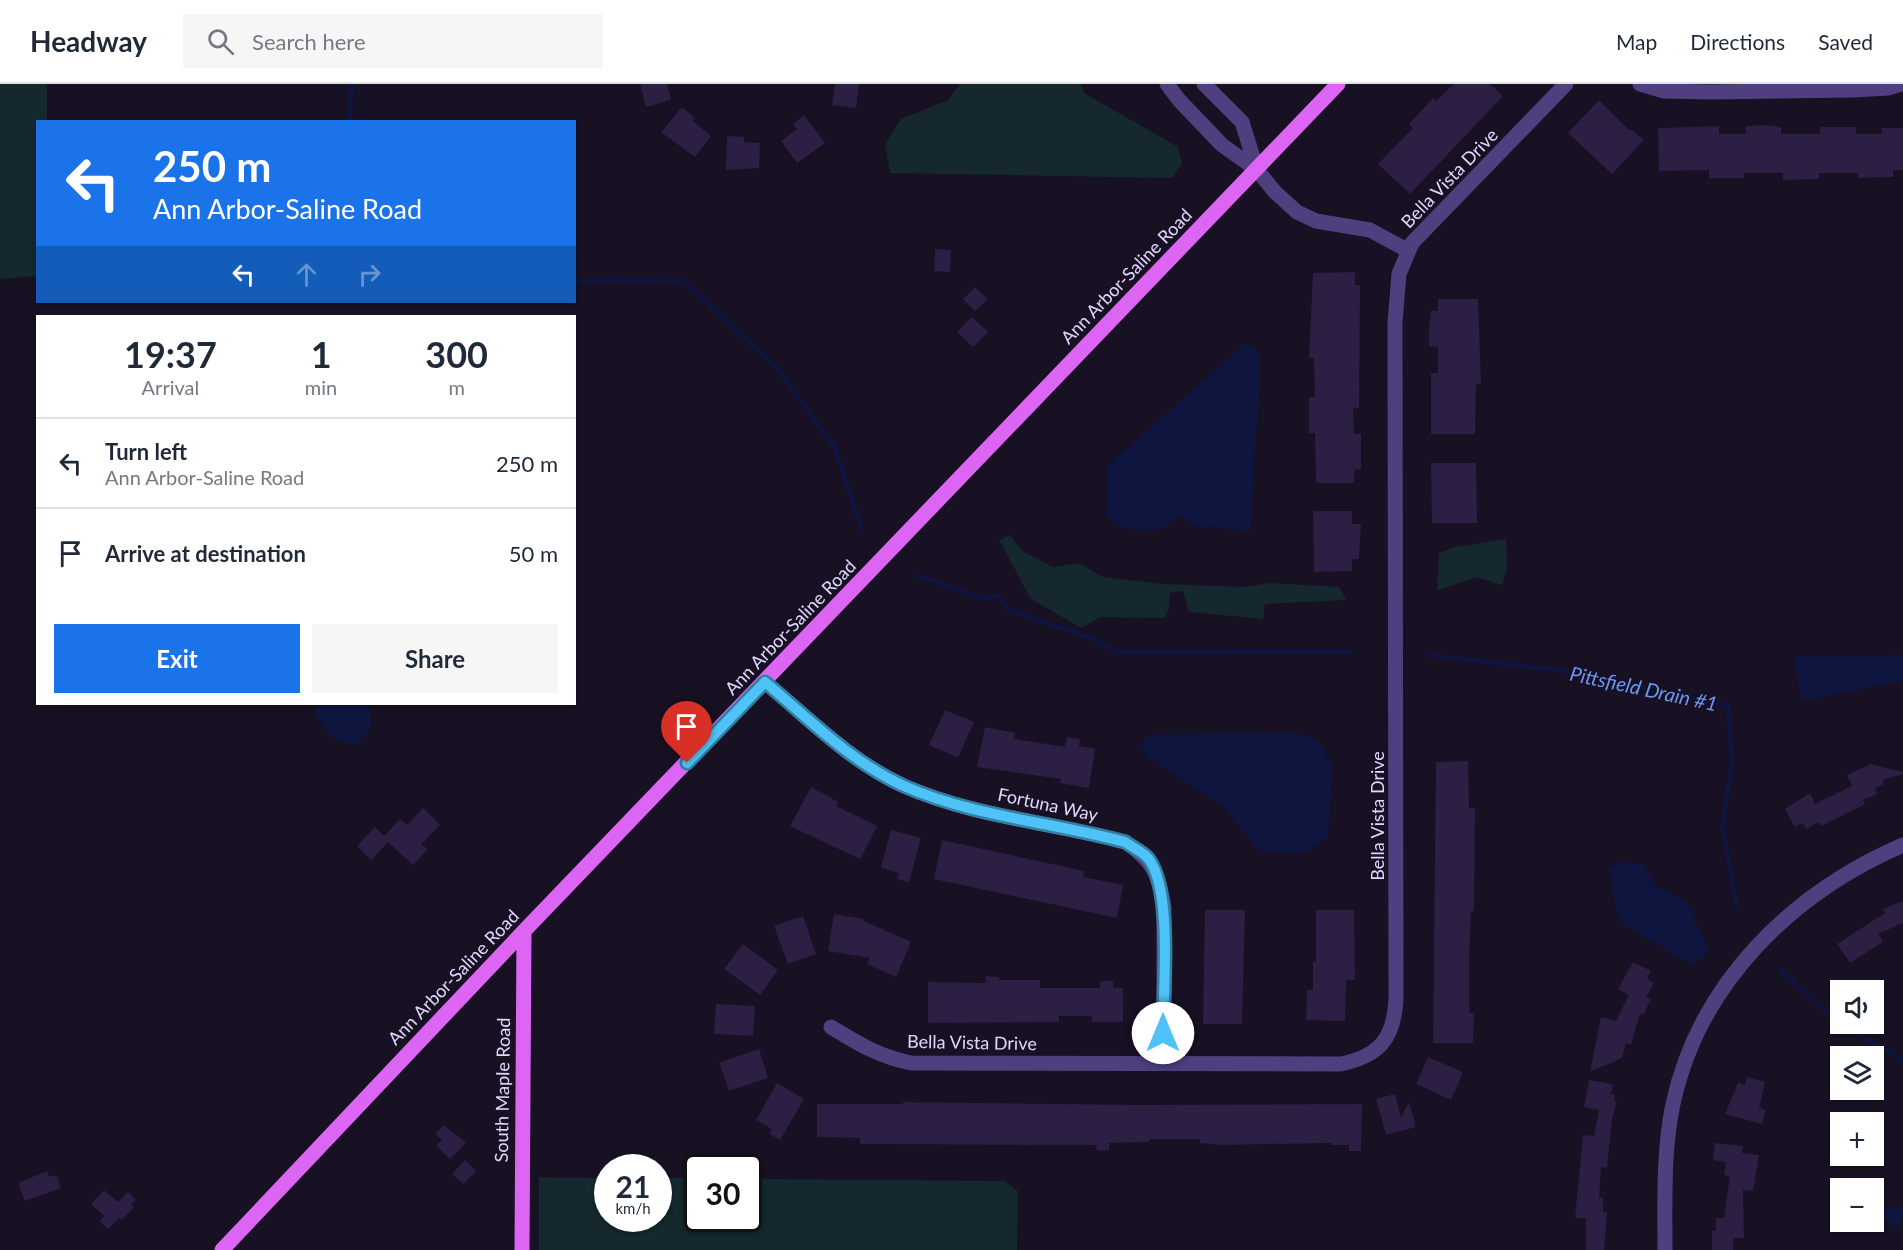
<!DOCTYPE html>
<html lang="en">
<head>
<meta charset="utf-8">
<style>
  body { margin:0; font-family:Lato,sans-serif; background:#f6f6f7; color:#1f2937; height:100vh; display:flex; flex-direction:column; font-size:22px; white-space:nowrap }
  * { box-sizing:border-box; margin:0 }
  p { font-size:20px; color:#747a83 }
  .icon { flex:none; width:33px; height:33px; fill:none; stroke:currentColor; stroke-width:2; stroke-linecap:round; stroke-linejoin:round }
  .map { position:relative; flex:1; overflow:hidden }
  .details { position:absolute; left:36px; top:231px; width:540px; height:390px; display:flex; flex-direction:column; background:#fff; border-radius:0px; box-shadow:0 2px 4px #0004 }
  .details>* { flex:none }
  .top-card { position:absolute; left:36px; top:36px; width:540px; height:183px; border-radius:0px; box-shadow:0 2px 4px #0004; background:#1a73e8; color:#fff; overflow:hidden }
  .tools { position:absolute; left:1830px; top:896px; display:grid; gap:12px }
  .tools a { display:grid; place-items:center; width:54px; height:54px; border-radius:0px; background:#fff; box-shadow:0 2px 4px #0004; font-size:30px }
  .speed { position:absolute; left:594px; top:1070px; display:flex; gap:12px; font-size:30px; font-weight:700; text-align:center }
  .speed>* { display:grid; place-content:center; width:78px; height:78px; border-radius:50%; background:#fff; box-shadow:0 2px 4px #0004; line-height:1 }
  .speed small { font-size:15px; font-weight:400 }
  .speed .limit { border:3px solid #111; border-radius:9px; background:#fff; color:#111 }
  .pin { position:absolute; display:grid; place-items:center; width:51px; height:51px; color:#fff; margin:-62px -26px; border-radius:50% 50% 50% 0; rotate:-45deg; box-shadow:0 0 6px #0007 }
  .pin .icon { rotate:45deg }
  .me { position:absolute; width:66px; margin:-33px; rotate:0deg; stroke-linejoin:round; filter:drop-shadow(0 0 4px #0008) }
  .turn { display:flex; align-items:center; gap:21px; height:126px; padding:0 18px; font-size:27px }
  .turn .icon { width:78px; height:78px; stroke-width:2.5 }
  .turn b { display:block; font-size:42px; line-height:51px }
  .lanes { display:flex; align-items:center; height:57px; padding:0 18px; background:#0003; justify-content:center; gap:30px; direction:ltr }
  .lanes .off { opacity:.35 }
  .eta { display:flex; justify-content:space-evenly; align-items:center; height:102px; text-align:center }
  .eta b { font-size:36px; font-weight:700; line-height:42px }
  .button { display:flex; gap:12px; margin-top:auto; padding:12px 18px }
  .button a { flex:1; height:69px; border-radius:0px; background:#1a73e8; color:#fff; font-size:24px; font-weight:700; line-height:69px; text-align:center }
  .button a+a { background:#f6f6f7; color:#1f2937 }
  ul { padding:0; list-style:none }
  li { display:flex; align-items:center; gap:18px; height:90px; padding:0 18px; border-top:2px solid #e0e1e3 }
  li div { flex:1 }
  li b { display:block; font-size:22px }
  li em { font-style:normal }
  header { display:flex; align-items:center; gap:36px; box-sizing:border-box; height:84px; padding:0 30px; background:#fff; border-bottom:2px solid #e0e1e3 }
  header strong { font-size:28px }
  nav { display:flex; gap:33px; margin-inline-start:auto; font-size:21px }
  .search { width:420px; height:54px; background:#f6f6f7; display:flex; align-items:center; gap:15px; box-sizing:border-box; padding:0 21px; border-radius:0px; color:#747a83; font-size:22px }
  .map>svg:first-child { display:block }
</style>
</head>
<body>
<header>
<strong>Headway</strong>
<div class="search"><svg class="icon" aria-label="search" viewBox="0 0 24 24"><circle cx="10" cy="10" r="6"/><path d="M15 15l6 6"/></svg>Search here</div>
<nav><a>Map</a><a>Directions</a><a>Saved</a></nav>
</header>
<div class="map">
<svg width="1903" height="1166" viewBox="0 0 1903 1166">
  <rect width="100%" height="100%" fill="#181023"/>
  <path fill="#14282d" d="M 0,0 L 47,0 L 47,37 L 38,38 L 38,192 L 0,195 Z
    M 960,0 L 1081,0 L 1084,9 L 1178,63 L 1182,80 L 1172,94 L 890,89 L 885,60 L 901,35 L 948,16 Z
    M 1010,451 L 1022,467 L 1053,483 L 1079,479 L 1103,493 L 1163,500 L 1246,503 L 1269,499 L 1339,503 L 1347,516 L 1265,520 L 1263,535 L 1189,528 L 1183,507 L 1170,509 L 1169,525 L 1164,534 L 1101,533 L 1081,544 L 1031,515 L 999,456 Z
    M 1506,455 L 1507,485 L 1502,501 L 1476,493 L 1437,507 L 1439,469 L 1455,463 Z
    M 539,1093 L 607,1094 L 608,1134 L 658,1134 L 659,1094 L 697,1094 L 698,1134 L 748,1134 L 749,1095 L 1005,1097 L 1018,1107 L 1017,1166 L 539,1166 Z"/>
  <path fill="#0e153f" d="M 1245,260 L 1255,263 L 1261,275 L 1250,447 L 1194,442 L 1179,431 L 1159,446 L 1124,445 L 1106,431 L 1108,381 Z
    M 1903,571 L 1903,597 L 1802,617 L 1793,572 Z
    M 317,620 L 370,620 L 371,643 L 358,661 C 330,659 326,648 314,625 Z
    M 1297,649 L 1318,656 L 1332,682 L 1328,753 L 1304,770 L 1259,767 L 1223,722 L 1146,672 L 1141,659 L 1153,650 Z
    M 1621,777 L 1644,781 L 1656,802 L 1687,818 L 1709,867 L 1693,880 L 1674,871 L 1619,837 L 1608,785 Z
    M 1874,1122 L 1903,1123 L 1903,1134 L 1898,1145 L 1874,1129 Z"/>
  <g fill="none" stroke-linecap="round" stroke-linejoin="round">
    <path stroke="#0e153f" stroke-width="4.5" d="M 350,38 L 351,0
      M 574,197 L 682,196 L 777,284 L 835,364 L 862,446
      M 916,491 L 982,514 L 998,512 L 1009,526 L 1089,553 L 1117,568 L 1351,567
      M 1429,571 L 1557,586 L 1728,621 L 1732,680 L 1722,742 L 1737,822
      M 1780,885 L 1838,939 L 1903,976"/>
  </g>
  <path fill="#2d1e43" d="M 640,0 L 667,0 L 671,16 L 646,23 Z
    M 835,0 L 859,0 L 856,24 L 832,21 Z
    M 1454,0 L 1490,0 L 1503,12 L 1410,110 L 1378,80 L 1413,44 L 1409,40 L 1433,14 L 1436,17 Z
    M 1599,16 L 1630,47 L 1631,45 L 1644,56 L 1612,90 L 1568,49 Z
    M 682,23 L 695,34 L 693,37 L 711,52 L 695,73 L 661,48 Z
    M 804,31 L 825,59 L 797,79 L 781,57 L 797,45 L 793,40 Z
    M 1763,41 L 1781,43 L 1781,50 L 1820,50 L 1820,43 L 1856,43 L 1856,50 L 1882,50 L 1882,44 L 1903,44 L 1903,86 L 1893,86 L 1893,93 L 1858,94 L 1858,89 L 1819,89 L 1819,95 L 1783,96 L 1783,89 L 1744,89 L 1744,94 L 1709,94 L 1709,86 L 1659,87 L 1658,44 L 1719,42 L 1719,50 L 1746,50 L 1746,42 Z
    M 727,52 L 744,53 L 744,58 L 760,59 L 759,84 L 726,86 Z
    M 935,165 L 951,166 L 950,188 L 934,187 Z
    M 1355,188 L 1355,201 L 1360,201 L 1359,324 L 1353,324 L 1354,350 L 1361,350 L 1361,385 L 1354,386 L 1354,399 L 1316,399 L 1315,349 L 1309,349 L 1309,313 L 1315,313 L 1314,274 L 1309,274 L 1313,189 Z
    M 975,203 L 988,215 L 975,227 L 963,215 Z
    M 1438,215 L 1478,215 L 1481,300 L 1476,300 L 1475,350 L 1431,350 L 1431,289 L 1438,289 L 1438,263 L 1429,262 L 1429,244 L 1431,227 L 1438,227 Z
    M 972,233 L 988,248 L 973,263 L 957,248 Z
    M 1431,379 L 1476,379 L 1477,439 L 1432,439 Z
    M 1313,427 L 1352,427 L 1352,440 L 1361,440 L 1359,475 L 1352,475 L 1352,487 L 1314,488 Z
    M 945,626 L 974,638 L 958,674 L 929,661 Z
    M 985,643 L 1015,649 L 1014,655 L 1065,663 L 1067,653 L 1080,655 L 1079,662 L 1095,665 L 1089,704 L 1060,699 L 1061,695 L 977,683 Z
    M 1468,677 L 1469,724 L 1475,724 L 1474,827 L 1471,827 L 1469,875 L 1469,929 L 1474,929 L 1473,959 L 1433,959 L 1436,678 Z
    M 1871,680 L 1903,688 L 1903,690 L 1882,696 L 1884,700 L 1875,704 L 1877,710 L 1863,716 L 1865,720 L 1821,742 L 1819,738 L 1806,745 L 1803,739 L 1795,743 L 1785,725 L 1810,709 L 1815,720 L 1852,702 L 1847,691 Z
    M 811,703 L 838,718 L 836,722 L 877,742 L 860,775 L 790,742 Z
    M 423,724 L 440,741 L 421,760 L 428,765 L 413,781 L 388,758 L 371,776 L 357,762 L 375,743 L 384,752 L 400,735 L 407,741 Z
    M 891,746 L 921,754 L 909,798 L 897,795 L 899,789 L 881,784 Z
    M 942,756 L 1084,787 L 1083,793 L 1123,801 L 1117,834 L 934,795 Z
    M 1903,817 L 1903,839 L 1878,850 L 1883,858 L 1850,879 L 1837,860 L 1885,829 L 1883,825 Z
    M 1205,826 L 1245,826 L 1242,940 L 1203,940 Z
    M 1316,826 L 1354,826 L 1355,896 L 1346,896 L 1345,937 L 1306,936 L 1307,906 L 1313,906 L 1313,878 L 1316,878 Z
    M 834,830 L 864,835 L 864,837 L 911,858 L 896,893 L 867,880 L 870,874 L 828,867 Z
    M 803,832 L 816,870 L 788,880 L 774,842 Z
    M 743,860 L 778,886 L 760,911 L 724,885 Z
    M 1633,878 L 1651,887 L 1647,895 L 1654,899 L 1646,913 L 1651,915 L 1643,931 L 1640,929 L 1631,961 L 1626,959 L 1622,974 L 1590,988 L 1601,933 L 1616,937 L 1629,911 L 1618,905 Z
    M 986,892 L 999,893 L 999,896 L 1040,896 L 1040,904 L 1100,904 L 1100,897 L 1113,897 L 1113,904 L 1123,904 L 1123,938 L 1092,938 L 1092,932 L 1059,932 L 1059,938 L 928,939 L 928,898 L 985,899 Z
    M 716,920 L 755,922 L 753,952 L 714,950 Z
    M 759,965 L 768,994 L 729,1007 L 719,979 Z
    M 1428,973 L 1463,988 L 1451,1016 L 1416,1000 Z
    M 1747,993 L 1765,998 L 1759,1024 L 1766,1026 L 1762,1040 L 1725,1030 L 1738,999 L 1745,1001 Z
    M 1589,996 L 1613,1000 L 1611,1010 L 1615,1010 L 1614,1017 L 1617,1017 L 1612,1035 L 1607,1084 L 1601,1083 L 1599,1114 L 1603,1114 L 1603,1128 L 1607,1129 L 1604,1166 L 1586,1166 L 1586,1134 L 1575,1134 L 1583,1051 L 1594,1052 L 1599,1026 L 1584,1023 Z
    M 777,999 L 804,1015 L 780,1056 L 769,1050 L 772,1045 L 756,1036 Z
    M 1395,1010 L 1401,1034 L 1409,1018 L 1416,1043 L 1386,1051 L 1376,1015 Z
    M 903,1018 L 1138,1021 L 1362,1020 L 1361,1067 L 1349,1067 L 1349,1061 L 1331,1061 L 1331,1059 L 1219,1061 L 1200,1059 L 1200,1055 L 1149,1055 L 1149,1058 L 1109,1059 L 1109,1066 L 1097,1067 L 1096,1061 L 860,1060 L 860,1054 L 817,1053 L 817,1020 L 903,1020 Z
    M 444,1041 L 466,1059 L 450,1075 L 436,1061 L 442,1056 L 435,1050 Z
    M 1715,1059 L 1743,1062 L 1742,1069 L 1759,1071 L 1753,1107 L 1743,1106 L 1744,1154 L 1733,1154 L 1733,1166 L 1712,1166 L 1712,1147 L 1716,1147 L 1716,1134 L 1724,1134 L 1730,1092 L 1724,1091 L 1726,1078 L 1713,1076 Z
    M 465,1076 L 476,1087 L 463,1100 L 452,1090 Z
    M 47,1087 L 49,1093 L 56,1091 L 61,1104 L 25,1117 L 18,1099 Z
    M 104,1106 L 118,1118 L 128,1108 L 136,1116 L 131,1121 L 134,1123 L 122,1136 L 119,1134 L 108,1145 L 99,1137 L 104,1132 L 91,1120 Z"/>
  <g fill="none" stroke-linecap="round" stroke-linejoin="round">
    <path stroke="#4f3f7f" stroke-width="15" d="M 1167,0 L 1179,16 L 1222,61 L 1257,86 L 1275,108 L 1297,128 L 1316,137 L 1370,146 L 1407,166
      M 1204,0 L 1242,38 L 1257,86
      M 1640,0 L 1664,7 L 1709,8 L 1852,6 L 1889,4 L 1901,0
      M 765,598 C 809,635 851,678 904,702 C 974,733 1052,738 1126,758 C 1154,779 1158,788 1164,823 L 1164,979
      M 831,943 C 857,959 880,973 911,979 L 1341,980 C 1379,972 1394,955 1396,915 L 1395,238 L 1399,190 L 1412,159 L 1566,0
      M 1665,1166 C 1665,1118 1663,1067 1673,1020 C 1699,899 1792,809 1903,761"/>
    <path stroke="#dd65f3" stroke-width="15" d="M 222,1166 L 524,847 L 1338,0
      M 522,1166 L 524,847"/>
  </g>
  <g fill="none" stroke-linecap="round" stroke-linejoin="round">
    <g stroke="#337fa1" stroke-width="15">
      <path id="route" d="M 687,679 L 765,598 C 809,635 851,678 904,702 C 974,733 1052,738 1125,758 C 1132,763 1143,768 1148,774 C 1173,805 1163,908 1163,949"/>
    </g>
    <use href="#route" stroke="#4fc3f7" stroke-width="10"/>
  </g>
  <g text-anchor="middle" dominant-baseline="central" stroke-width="4.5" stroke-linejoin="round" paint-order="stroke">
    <g font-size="18" fill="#e2d5fc" stroke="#181023">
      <text transform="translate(1449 94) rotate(-46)">Bella Vista Drive</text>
      <text transform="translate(1126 192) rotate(-46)">Ann Arbor-Saline Road</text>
      <text transform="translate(790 543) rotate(-46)">Ann Arbor-Saline Road</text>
      <text transform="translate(1048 720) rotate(12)">Fortuna Way</text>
      <text transform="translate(1377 732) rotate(-90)">Bella Vista Drive</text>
      <text transform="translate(453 893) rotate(-46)">Ann Arbor-Saline Road</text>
      <text transform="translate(972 958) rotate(1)">Bella Vista Drive</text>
      <text transform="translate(502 1006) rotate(-89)">South Maple Road</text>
    </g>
    <g font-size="20" font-style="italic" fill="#6b97f4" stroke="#181023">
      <text transform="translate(1644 604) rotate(12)">Pittsfield Drain #1</text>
    </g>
  </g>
</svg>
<div class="tools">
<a><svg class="icon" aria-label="sound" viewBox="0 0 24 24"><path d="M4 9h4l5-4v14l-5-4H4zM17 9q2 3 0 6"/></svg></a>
<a><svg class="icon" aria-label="layers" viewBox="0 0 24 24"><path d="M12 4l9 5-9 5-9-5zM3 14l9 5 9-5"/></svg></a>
<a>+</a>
<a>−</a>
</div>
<div class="speed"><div>21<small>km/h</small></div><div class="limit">30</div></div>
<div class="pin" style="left:687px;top:679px;background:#d93025"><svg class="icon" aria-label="arrive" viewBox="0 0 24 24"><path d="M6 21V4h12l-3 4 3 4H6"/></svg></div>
<svg class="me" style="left:1163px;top:949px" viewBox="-20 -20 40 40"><circle r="19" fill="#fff"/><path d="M0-13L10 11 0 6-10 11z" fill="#4fc3f7"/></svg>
<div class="top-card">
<div class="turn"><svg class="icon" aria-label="left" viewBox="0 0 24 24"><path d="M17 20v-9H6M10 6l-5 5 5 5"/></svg><div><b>250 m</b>Ann Arbor-Saline Road</div></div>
<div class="lanes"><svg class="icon" aria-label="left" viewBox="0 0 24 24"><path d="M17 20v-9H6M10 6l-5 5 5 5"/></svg><svg class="icon off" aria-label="ahead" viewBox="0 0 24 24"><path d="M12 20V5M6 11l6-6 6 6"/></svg><svg class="icon off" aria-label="right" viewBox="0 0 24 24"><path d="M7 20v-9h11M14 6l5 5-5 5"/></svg></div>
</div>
<section class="details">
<div class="eta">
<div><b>19:37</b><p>Arrival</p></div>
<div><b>1</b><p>min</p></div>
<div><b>300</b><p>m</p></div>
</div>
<ul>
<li><svg class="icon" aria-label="left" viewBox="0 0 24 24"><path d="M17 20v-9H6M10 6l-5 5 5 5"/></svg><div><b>Turn left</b><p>Ann Arbor-Saline Road</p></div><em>250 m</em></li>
<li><svg class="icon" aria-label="arrive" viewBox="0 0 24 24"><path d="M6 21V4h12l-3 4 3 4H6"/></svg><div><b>Arrive at destination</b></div><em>50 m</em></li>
</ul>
<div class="button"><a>Exit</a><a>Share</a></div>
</section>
</div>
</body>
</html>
